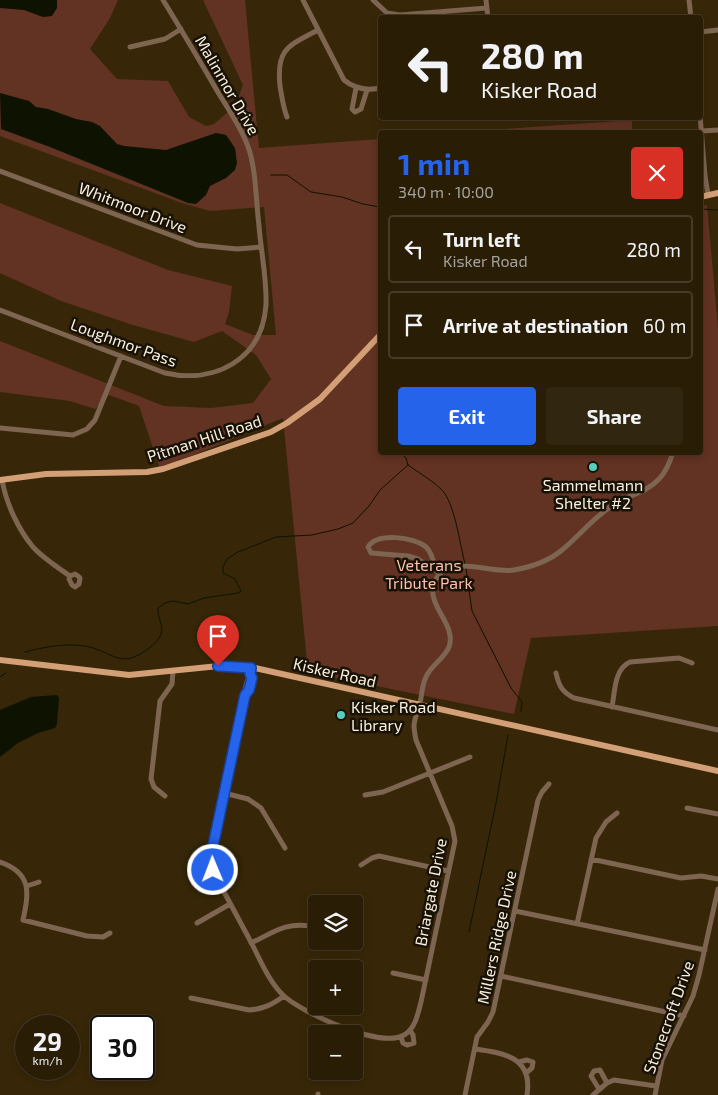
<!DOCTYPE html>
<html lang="en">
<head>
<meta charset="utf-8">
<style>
  body { margin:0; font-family:"Exo 2",sans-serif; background:#312610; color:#f1f3f6; height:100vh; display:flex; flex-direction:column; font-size:19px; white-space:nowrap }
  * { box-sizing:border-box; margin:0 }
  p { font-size:16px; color:#a5a29b }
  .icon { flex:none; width:28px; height:28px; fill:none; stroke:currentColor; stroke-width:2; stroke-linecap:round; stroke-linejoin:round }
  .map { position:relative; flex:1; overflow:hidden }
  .drawer { position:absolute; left:378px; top:130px; width:325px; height:325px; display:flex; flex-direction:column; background:#291d06; border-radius:5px; box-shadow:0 2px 8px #0003,0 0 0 1px #453b28 }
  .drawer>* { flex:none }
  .hud { position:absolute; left:378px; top:15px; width:325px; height:105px; border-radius:5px; box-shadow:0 2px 8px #0003,0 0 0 1px #453b28; background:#291d06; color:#f1f3f6; overflow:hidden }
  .fabs { position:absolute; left:308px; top:895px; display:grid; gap:10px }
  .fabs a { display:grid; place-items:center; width:55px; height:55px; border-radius:5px; background:#291d06; box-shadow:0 2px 8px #0003,0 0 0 1px #453b28; font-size:25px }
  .speed { position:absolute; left:15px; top:1015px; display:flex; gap:10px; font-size:25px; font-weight:700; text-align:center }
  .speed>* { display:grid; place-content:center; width:65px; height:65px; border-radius:50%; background:#291d06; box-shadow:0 2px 8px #0003,0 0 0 1px #453b28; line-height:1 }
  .speed small { font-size:12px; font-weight:400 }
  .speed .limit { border:2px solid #111; border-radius:8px; background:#fff; color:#111 }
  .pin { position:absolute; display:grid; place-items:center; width:42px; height:42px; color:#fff; margin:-51px -21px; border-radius:50% 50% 50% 0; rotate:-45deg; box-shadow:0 0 5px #0007 }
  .pin .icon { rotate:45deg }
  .me { position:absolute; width:55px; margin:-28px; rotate:359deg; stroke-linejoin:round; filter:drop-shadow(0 0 4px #0008) }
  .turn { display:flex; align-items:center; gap:18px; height:105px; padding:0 20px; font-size:22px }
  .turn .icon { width:65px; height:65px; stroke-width:2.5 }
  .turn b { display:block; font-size:35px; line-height:42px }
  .round { display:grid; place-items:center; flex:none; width:52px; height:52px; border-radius:5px; background:#312610 }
  .overview { display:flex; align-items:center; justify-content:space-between; height:85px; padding:0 20px }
  h1 { font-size:30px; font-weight:700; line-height:38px; color:#2563eb }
  .action { display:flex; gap:10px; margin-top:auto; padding:10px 20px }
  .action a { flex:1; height:58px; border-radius:5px; background:#2563eb; color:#fff; font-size:20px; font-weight:700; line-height:58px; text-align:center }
  .action a+a { background:#312610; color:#f1f3f6 }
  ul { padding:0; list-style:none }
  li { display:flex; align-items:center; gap:15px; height:68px; margin:0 10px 8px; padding:0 10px; border:2px solid #453b28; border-radius:5px }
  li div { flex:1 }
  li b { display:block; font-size:19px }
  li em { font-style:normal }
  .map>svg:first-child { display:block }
</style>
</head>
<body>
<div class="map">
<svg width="718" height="1095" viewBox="0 0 718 1095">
  <rect width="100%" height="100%" fill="#372708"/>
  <path fill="#623222" d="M 0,0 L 118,0 L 110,18 L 90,49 L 117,79 L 168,81 L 189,117 L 206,126 L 214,124 L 235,106 L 243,85 L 203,0 L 245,0 L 259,148 L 380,139 L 380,452 L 700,452 L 700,206 L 707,205 L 718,328 L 718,626 L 531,638 L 514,714 L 308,672 L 283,418 L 160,469 L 139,406 L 109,395 L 95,409 L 70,401 L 0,392 L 0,341 L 164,406 L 211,408 L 253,403 L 271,379 L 256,355 L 222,331 L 194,342 L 133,325 L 61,301 L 0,273 L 0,203 L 168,270 L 232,286 L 229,312 L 225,324 L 253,335 L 276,335 L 264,207 L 210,211 L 182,203 L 0,136 Z
    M 632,120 L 632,132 L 462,132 Z"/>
  <path fill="#0d1201" d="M 0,0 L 57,0 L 57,8 L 52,16 L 43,17 L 24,10 L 0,8 Z
    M 0,93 L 29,101 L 36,107 L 48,109 L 76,119 L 92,122 L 100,126 L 117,144 L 124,146 L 166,150 L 216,133 L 226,135 L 235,148 L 237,163 L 235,170 L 226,178 L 210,186 L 206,195 L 196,204 L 188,203 L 50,147 L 1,129 Z
    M 57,695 L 59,698 L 57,724 L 55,728 L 38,733 L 18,743 L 0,757 L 0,710 L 31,697 Z"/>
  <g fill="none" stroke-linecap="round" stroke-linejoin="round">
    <path stroke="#0d1201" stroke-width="1" d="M 271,175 L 287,175 L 311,192 L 342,197 L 363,204 L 380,207
      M 700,209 L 718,210
      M 404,452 L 403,455 L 406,458 L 408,465 C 419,473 432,480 442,490 C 455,504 460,545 465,564
      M 466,568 L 472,611 L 511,688 L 522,702 L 521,711
      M 25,652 C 44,647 65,643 85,646 C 113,651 120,671 149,648 C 154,644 159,640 161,634 C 164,624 157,619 158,608 L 165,603 L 173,601 L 188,604 L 204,598 L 238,593 L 241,591 L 235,579 L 223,573 L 223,567 L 227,559 L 238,552 L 276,537 L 312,535 L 338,529 L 353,523 L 369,506 L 380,490 L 408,465
      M 0,677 L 6,673
      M 469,932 L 496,803 L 508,735"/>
    <path stroke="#7e6551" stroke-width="5" d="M 303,0 L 344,80 C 355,89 366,91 380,88
      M 373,0 L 387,13 L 400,15 L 487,8
      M 486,0 L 488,18
      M 689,0 L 691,18
      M 700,32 L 718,30
      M 130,47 L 165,39 L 181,29
      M 356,88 L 352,109 L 355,112 L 361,109 L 367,90
      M 700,115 L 705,176 L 708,195
      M 287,117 C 283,107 282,97 280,86 C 276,49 288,46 318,30
      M 702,131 L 718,130
      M 0,171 L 197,245 L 237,249 L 261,247
      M 0,310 L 165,373 C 215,384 262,360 266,305 C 267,279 261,252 259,226 C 256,202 256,165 247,144 C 240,126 229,110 219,94 C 201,63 182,31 163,0
      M 0,428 L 73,435 L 87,429 L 95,420 L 121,356
      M 2,480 C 6,503 18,529 33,547 C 43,558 57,567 70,576 L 75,574 L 78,576 L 80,578 L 79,584 L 75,587 L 72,585 L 69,579 L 70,576
      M 436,571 L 418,559 L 408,556 L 371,553 L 368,547 C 377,532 414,537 426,547 C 434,554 433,568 440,575
      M 251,668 L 245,689 L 245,695 L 213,846 L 212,863 L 216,877 C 228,899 240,922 252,944 C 261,962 270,983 284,996 C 303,1013 380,1049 404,1035 C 415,1029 418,1014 421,1002 L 455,841 L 452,826 L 416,740 C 415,735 414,730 414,725 C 415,717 418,710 420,703 C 422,695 422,684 426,677 C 431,665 444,659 449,647 C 458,622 419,602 438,576 C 454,555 491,574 514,570 C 531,567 549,561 562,550 C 580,535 594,517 613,505 C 628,495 646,493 659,479 C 666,472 670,462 673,452
      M 556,673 C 559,686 562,692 574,698 L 718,730
      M 246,694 L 249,690 L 252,678 L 250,674
      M 612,707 C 615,692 614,669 630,662 L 679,658 L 692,663
      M 224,793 L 248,799 L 261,808 L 285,848
      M 365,795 L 383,792 L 470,757
      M 165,796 L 154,787 L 151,779 L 160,701 L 172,684 L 173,671
      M 687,808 L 718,814
      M 591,859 L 681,878 L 701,876 L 718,879
      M 0,862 C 32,873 29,892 23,920 L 87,936 L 103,937 L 110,933
      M 361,865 L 372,858 L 379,856 L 448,871
      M 27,886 L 39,882
      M 515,911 L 705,950
      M 197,923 L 230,904
      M 577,924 L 596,838 L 606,822 L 617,813
      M 251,943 C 273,933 285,922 310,926
      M 393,973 L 426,980
      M 501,976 L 684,1016
      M 191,998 L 249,1010 C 264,1009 273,1004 284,996
      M 401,1037 L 403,1043 L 407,1045 L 414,1043 L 413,1035 L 410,1030
      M 475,1049 C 504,1053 533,1057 527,1095
      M 519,1062 L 527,1060 L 533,1062 L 532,1068 L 526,1073
      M 599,1089 L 591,1076 L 594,1071 L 600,1070 L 607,1083
      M 318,1095 L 318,1094
      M 465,1095 L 477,1037 L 488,1022 L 493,1012 L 538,800 L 542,792 L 549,784
      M 593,1095 L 607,1083 L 614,1080 L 656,1086
      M 655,1095 L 662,1060 L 693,996 L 699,975 L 718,889"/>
    <path stroke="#d29f76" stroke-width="6" d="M 700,197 L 718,193
      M 0,480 L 46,474 L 147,472 L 163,469 L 271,432 L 287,423 L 320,399 L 380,335
      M 0,660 L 129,675 L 219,666 L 255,668 L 718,771"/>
  </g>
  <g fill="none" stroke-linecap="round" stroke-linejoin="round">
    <g stroke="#184099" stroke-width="12">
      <path id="route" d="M 213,870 L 211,859 L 213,846 L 245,695 L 249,690 L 252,678 L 250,674 L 251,668 L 218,666"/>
    </g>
    <use href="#route" stroke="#2563eb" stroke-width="9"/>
  </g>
  <g fill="#58cebf" stroke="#181106" stroke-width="2">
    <circle cx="593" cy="467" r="5"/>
    <circle cx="341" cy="715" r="5"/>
  </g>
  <g text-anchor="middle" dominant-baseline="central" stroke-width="5" stroke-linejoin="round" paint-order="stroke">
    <g font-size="16" fill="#faf0df" stroke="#181106">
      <text transform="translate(228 85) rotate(60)">Malinmor Drive</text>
      <text transform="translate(133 207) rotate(21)">Whitmoor Drive</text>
      <text transform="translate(124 342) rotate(20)">Loughmor Pass</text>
      <text transform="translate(204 438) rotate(-18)">Pitman Hill Road</text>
      <text transform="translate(335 672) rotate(13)">Kisker Road</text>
      <text transform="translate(430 892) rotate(-79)">Briargate Drive</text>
      <text transform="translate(496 937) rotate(-78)">Millers Ridge Drive</text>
      <text transform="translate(668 1017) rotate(-70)">Stonecroft Drive</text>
    </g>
    <g font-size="16" fill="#faf0df" stroke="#181106">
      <text x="593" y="484">Sammelmann<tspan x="593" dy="18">Shelter #2</tspan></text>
      <text x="351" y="706" text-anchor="start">Kisker Road<tspan x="351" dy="18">Library</tspan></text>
    </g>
    <g font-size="16" fill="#fec0ac" stroke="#181106">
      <text x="429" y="564">Veterans<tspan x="429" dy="18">Tribute Park</tspan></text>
    </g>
  </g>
</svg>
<div class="fabs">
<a><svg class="icon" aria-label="layers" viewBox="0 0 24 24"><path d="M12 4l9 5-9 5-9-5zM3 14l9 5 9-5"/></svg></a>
<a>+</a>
<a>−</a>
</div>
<div class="speed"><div>29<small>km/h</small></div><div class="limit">30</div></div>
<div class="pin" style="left:218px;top:666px;background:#d93025"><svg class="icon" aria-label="arrive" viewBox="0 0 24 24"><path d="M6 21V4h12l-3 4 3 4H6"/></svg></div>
<svg class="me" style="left:213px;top:870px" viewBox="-20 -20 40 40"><circle r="17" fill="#2563eb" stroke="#fff" stroke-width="3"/><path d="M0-11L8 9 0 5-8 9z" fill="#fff"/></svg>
<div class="hud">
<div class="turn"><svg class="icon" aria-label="left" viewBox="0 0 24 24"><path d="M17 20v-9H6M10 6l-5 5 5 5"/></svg><div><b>280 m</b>Kisker Road</div></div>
</div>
<section class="drawer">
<div class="overview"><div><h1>1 min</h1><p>340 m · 10:00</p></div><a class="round" style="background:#d93025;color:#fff"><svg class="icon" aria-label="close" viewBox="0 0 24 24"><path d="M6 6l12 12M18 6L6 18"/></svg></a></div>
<ul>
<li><svg class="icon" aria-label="left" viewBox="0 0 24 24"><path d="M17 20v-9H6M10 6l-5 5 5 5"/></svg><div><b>Turn left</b><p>Kisker Road</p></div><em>280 m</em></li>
<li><svg class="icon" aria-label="arrive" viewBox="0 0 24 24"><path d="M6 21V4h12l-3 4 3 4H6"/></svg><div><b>Arrive at destination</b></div><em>60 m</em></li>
</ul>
<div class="action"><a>Exit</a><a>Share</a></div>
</section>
</div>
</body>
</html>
